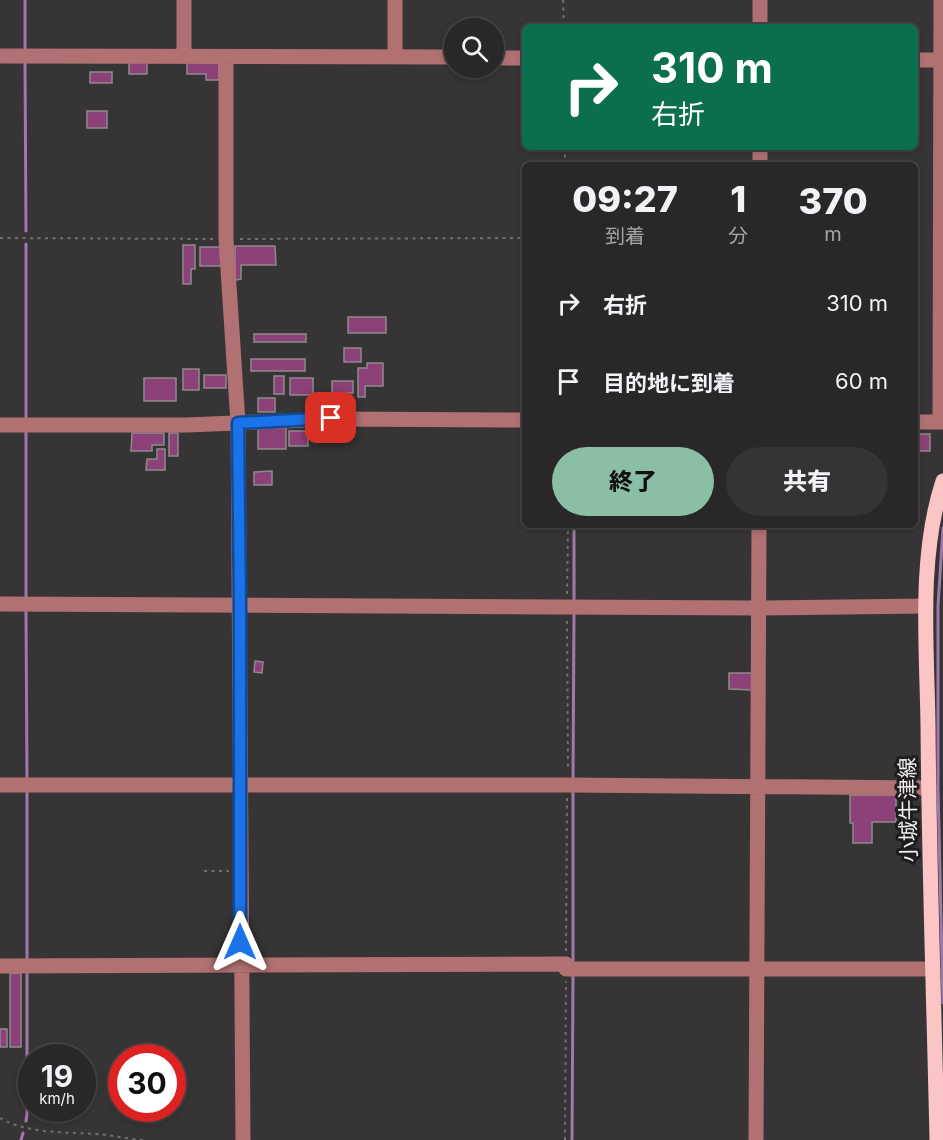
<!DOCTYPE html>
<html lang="ja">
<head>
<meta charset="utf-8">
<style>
  body { margin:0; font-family:Inter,"Noto Sans JP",sans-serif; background:#353334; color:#f1f3f6; height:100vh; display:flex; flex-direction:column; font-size:22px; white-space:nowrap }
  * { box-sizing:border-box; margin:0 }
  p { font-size:20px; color:#a5a5a8 }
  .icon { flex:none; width:33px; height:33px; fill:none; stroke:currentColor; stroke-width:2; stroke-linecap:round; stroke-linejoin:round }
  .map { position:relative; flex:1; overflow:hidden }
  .details { position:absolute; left:522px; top:162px; width:396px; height:366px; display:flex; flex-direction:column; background:#292728; border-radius:9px; box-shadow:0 3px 9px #0003,0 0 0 2px #454445 }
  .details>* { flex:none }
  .top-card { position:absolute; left:522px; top:24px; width:396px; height:126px; border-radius:9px; box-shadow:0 3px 9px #0003,0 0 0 2px #454445; background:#0b6e4f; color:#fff; overflow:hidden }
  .buttons { position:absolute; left:444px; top:18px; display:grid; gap:12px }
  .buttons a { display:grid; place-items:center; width:60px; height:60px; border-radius:50%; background:#292728; box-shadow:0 3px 9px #0003,0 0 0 2px #454445; font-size:30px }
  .speed { position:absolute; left:18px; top:1044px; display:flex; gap:12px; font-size:30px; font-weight:700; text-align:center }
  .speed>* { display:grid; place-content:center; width:78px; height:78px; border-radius:50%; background:#292728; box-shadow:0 3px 9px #0003,0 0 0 2px #454445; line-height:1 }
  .speed small { font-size:15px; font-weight:400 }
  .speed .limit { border:9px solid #d22; background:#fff; color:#111 }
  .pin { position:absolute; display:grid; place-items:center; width:51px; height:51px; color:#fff; margin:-26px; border-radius:12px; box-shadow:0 3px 9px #0006 }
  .me { position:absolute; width:66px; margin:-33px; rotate:0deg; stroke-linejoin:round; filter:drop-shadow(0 0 4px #0008) }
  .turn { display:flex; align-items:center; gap:21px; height:126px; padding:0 30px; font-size:27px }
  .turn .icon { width:78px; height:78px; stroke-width:2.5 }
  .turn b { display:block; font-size:42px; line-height:51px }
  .eta { display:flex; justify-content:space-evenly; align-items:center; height:102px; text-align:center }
  .eta b { font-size:36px; font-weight:800; line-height:42px }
  .button { display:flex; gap:12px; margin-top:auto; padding:12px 30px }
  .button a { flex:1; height:69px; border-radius:36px; background:#8abfa5; color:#111; font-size:24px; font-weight:800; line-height:69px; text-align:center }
  .button a+a { background:#353334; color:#f1f3f6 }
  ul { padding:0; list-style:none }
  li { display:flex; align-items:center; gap:18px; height:78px; padding:0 30px }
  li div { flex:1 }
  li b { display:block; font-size:22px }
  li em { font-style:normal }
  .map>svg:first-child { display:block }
</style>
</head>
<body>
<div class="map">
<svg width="943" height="1140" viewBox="0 0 943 1140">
  <rect width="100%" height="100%" fill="#373435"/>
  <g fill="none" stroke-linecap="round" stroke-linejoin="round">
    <path stroke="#a079aa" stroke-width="3" d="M 25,0 L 25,51
      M 25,61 L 26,231
      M 572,163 L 572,165
      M 26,244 L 26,419
      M 26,431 L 26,597
      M 943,528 L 938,606 L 938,788 L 943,1003
      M 574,601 L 574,525
      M 26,611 L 27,780
      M 573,781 L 574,612
      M 27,790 L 27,959
      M 573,964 L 573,791
      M 26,1121 L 27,1114 L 27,971
      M 21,1140 L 23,1133
      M 572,1140 L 573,974"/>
  </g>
  <path fill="#8c4178" stroke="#8d8a8c" stroke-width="1.5" d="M 129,62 L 147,62 L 147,74 L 129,74 Z
    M 187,62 L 219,62 L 219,80 L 206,80 L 206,74 L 187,74 Z
    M 90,72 L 112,72 L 112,83 L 90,83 Z
    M 87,111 L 107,111 L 107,128 L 87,128 Z
    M 183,245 L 195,245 L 195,269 L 191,269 L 191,284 L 183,284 Z
    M 235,246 L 275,246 L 276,265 L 241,265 L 241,279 L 235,280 Z
    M 200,247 L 220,247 L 221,266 L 200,266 Z
    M 348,317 L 386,317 L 386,333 L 348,333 Z
    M 254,334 L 306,334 L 306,342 L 254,342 Z
    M 344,348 L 361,348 L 361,362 L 344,362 Z
    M 251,359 L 305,359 L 305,371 L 251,371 Z
    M 367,363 L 383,363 L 383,386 L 365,386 L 365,397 L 358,397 L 358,368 L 367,368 Z
    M 183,369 L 199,369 L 199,390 L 183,390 Z
    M 204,375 L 226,375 L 226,388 L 204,388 Z
    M 274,376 L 284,376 L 284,394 L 274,394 Z
    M 144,378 L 176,378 L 176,401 L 144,401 Z
    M 290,378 L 313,378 L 313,395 L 290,395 Z
    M 332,381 L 353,381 L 353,393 L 332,393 Z
    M 258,398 L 275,398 L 275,412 L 258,412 Z
    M 258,427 L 286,427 L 286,449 L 258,449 Z
    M 289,431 L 308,431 L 308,446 L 289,446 Z
    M 132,433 L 164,433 L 164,445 L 152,445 L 152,451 L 131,451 Z
    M 169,433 L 178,433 L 178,456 L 169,456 Z
    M 915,434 L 930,434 L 930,451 L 915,451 Z
    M 157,449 L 165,449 L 165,470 L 146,470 L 147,459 L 157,459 Z
    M 272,471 L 272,485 L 254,485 L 254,472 Z
    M 255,661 L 263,662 L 262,673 L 254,672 Z
    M 729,673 L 752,673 L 752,690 L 729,689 Z
    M 850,795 L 896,795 L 896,822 L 872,822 L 872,843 L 853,843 L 853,823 L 850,823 Z
    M 10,973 L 21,973 L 21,1047 L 10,1047 Z
    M 0,1029 L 7,1029 L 7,1047 L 0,1047 Z"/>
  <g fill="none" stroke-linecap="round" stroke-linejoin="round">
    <path stroke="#726f70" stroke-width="2" stroke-dasharray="3 4.5" stroke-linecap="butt" d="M 563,0 L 564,27
      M 565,147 L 565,165
      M 0,238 L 213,239
      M 240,239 L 525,238
      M 567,594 L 568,525
      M 567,621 L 568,771
      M 204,871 L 229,871
      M 566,951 L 567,798
      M 0,1118 C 28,1134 65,1132 96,1134 C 112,1135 127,1139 143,1140
      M 565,1140 L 566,981"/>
    <path stroke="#b17172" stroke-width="15" d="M 760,27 L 760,0
      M 0,56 L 454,57
      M 184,56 L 184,0
      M 226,57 L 226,239 L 238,423 L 243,1140
      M 395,57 L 395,0
      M 494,58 L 525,58
      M 915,60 L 943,60
      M 760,165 L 760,147
      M 915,422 L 943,422
      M 940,422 L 941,0
      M 0,425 L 187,425 L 331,419 L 525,420
      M 0,604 L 759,608 L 926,606
      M 0,785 L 568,785 L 929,788
      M 0,966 L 566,964
      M 566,969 L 933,969
      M 756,1140 L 759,525"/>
    <path stroke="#fbc5c5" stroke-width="15" d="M 937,1140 C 934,1002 929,864 928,726 C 927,646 918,557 943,481"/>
  </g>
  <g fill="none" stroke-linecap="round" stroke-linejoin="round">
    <g stroke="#114b97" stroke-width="15">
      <path id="route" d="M 240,942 L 240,605 L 238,423 L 331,418"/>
    </g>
    <use href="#route" stroke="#1a73e8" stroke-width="10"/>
  </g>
  <g text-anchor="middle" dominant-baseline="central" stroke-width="6" stroke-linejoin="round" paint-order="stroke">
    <g font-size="21" fill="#f1efef" stroke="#1e1c1d">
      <text transform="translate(908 810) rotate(-91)">小城牛津線</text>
    </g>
  </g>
</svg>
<div class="buttons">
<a><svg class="icon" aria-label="search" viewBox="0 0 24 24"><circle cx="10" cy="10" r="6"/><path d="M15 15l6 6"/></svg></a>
</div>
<div class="speed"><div>19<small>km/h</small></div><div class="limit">30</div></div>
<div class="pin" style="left:331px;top:418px;background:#d93025"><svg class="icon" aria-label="arrive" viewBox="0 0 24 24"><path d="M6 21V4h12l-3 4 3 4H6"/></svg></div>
<svg class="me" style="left:240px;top:942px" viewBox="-20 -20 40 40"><path d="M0-17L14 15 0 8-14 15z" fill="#1a73e8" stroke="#fff" stroke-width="4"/></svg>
<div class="top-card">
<div class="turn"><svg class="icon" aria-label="right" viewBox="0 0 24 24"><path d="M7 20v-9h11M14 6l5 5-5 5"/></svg><div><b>310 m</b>右折</div></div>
</div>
<section class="details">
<div class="eta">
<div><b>09:27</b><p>到着</p></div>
<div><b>1</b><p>分</p></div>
<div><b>370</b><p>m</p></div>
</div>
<ul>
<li><svg class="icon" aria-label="right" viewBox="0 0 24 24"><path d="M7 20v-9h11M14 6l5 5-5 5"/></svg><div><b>右折</b></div><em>310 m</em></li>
<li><svg class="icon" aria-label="arrive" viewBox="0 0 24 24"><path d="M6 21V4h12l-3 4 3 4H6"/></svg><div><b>目的地に到着</b></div><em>60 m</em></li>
</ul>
<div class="button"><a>終了</a><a>共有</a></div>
</section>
</div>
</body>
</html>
